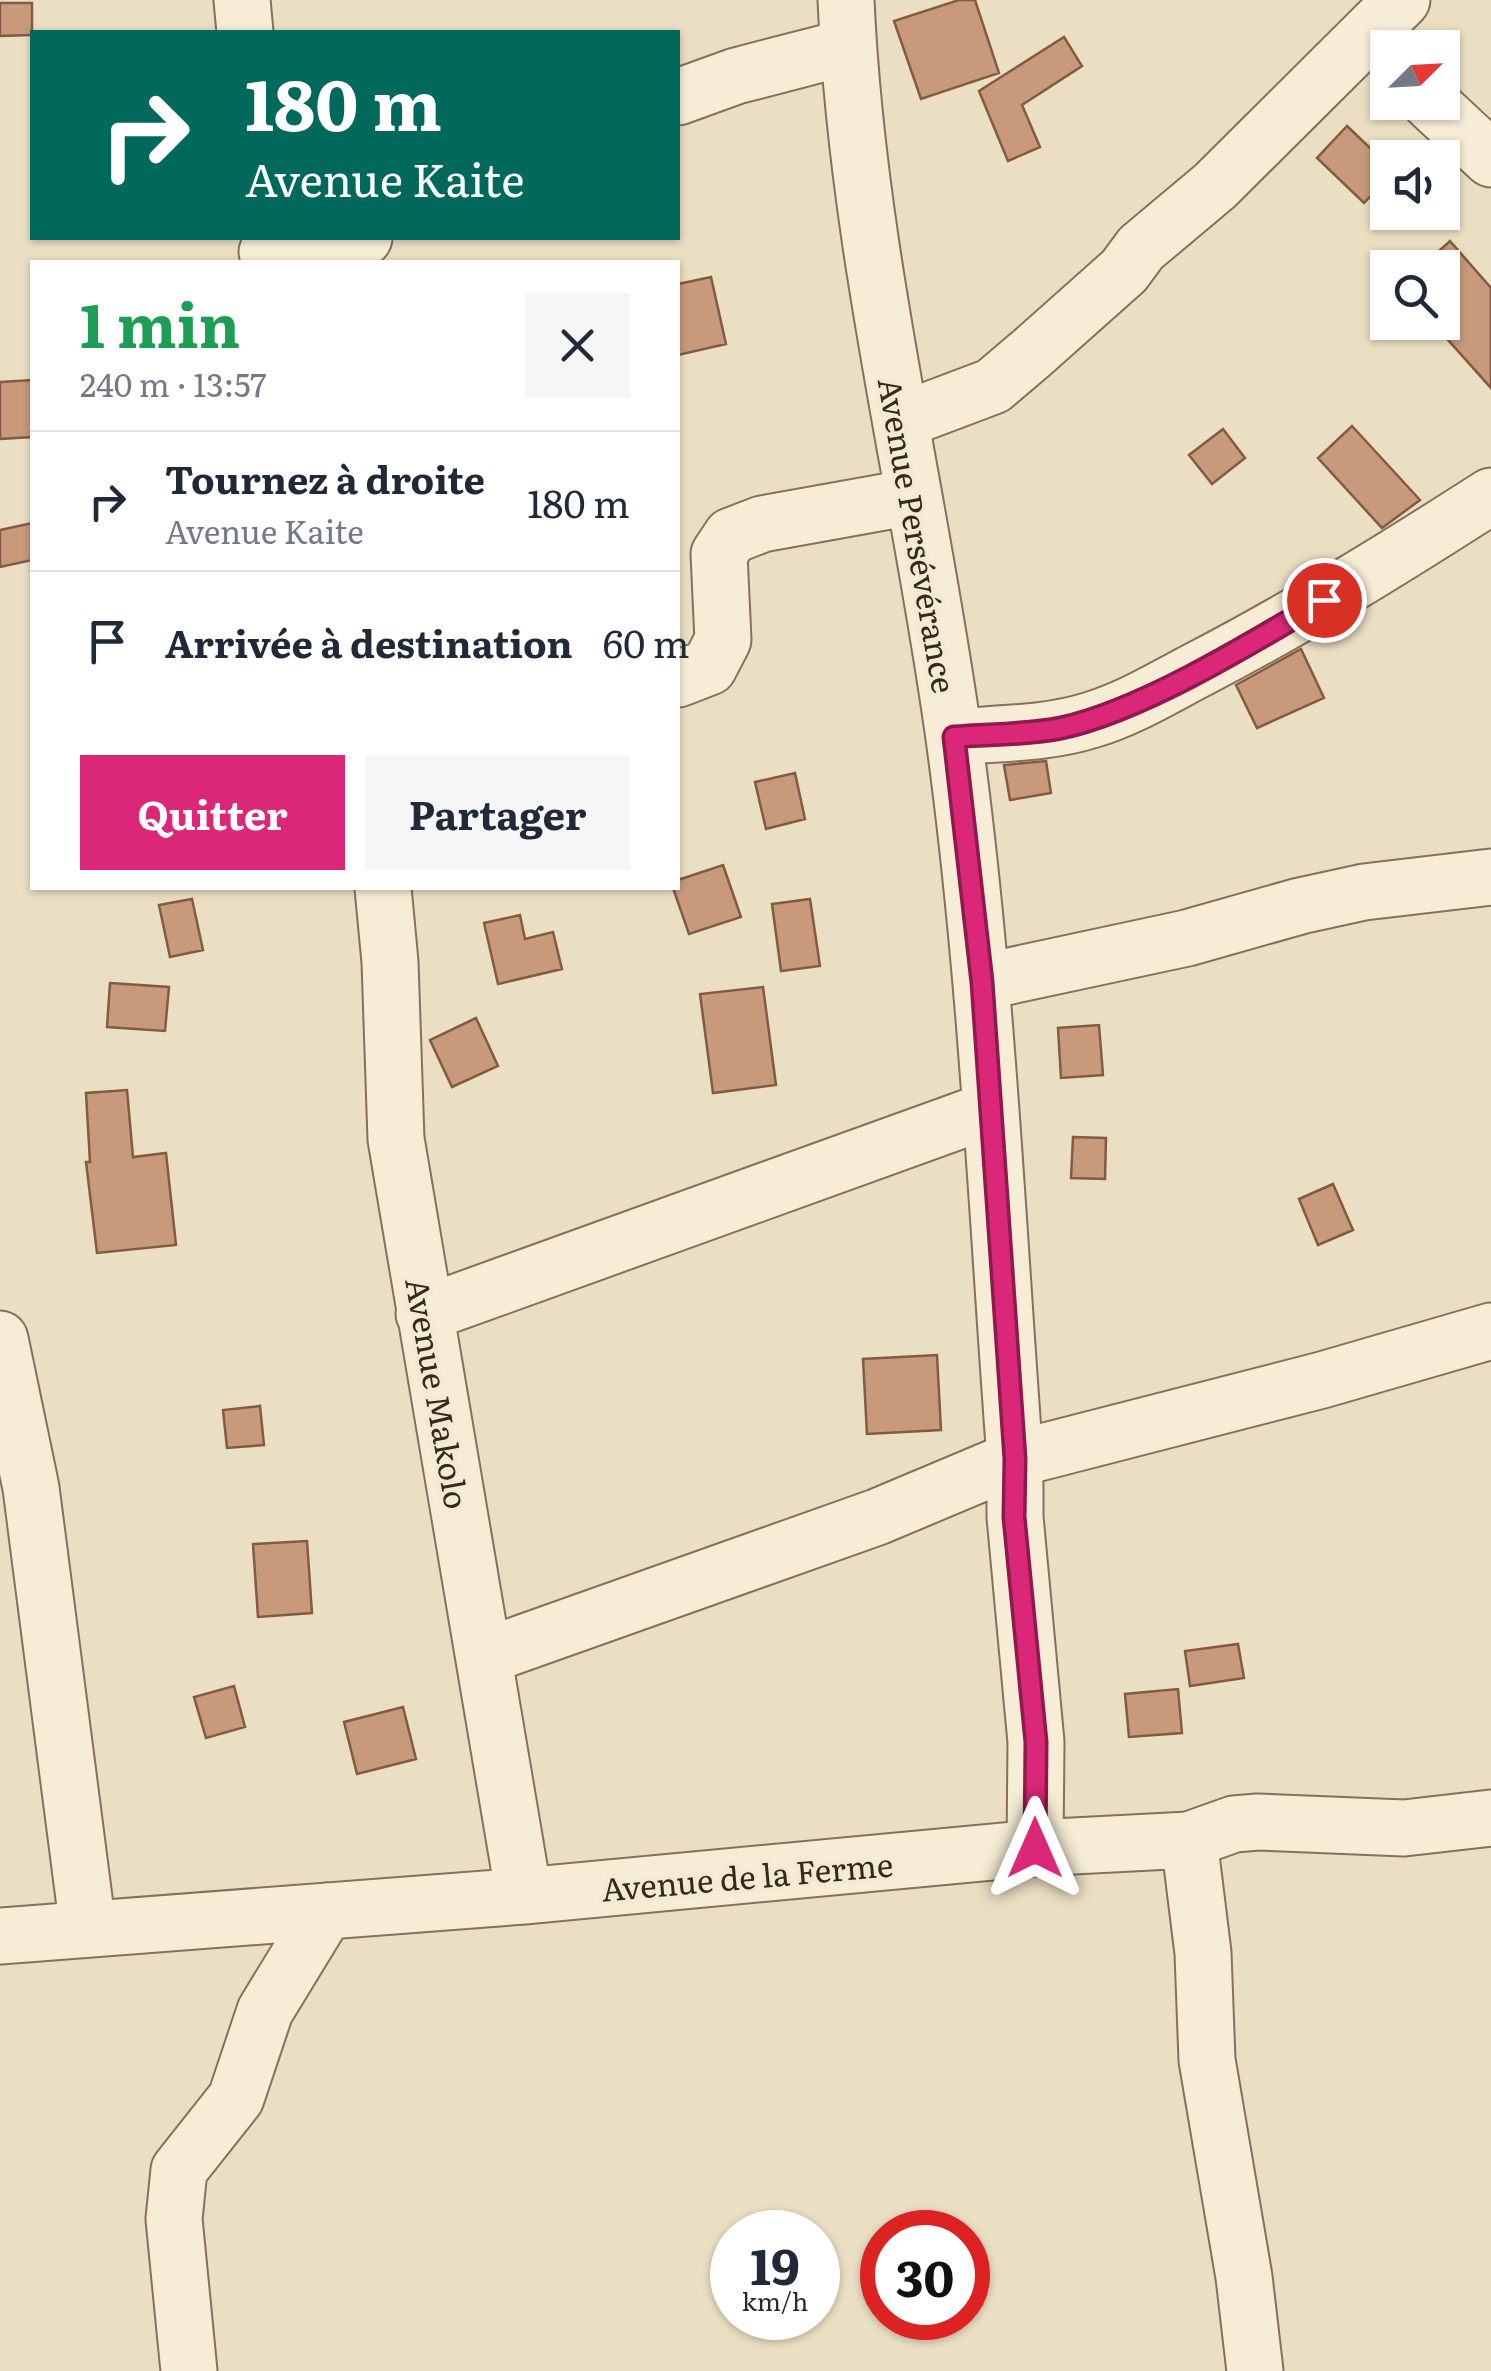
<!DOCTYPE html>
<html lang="fr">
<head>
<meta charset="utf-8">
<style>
  body { margin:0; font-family:Literata,serif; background:#f6f6f7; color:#1f2937; height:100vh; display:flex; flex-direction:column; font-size:38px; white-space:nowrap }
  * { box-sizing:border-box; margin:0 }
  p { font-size:32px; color:#747a83 }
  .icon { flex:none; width:55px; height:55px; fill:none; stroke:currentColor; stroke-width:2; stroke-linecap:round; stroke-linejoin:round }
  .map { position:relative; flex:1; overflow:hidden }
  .drawer { position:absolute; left:30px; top:260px; width:650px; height:630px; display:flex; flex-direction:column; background:#fff; border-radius:0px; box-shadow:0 2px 8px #0004 }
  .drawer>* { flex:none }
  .hud { position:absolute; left:30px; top:30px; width:650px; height:210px; border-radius:0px; box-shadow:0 2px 8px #0004; background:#00695c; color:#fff; overflow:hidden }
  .needle { width:65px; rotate:66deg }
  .controls { position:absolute; left:1370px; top:30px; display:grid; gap:20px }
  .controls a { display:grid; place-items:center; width:90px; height:90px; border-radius:0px; background:#fff; box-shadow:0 2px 8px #0004; font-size:50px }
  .speed { position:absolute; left:710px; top:2210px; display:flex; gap:20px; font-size:50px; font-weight:700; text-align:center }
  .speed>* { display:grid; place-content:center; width:130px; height:130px; border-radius:50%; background:#fff; box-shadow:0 2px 8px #0004; line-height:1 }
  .speed small { font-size:25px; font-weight:400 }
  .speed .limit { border:15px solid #d22; background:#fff; color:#111 }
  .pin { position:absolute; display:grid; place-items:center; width:85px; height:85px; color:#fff; margin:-42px; border:5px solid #fff; border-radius:50%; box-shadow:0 2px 10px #0007 }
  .me { position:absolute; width:110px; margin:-55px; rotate:0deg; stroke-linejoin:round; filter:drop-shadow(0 0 8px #0008) }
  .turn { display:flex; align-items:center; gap:35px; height:210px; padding:0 50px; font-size:45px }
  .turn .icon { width:130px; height:130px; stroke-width:2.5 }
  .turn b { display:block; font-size:70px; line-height:85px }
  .round { display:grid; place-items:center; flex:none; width:105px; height:105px; border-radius:0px; background:#f6f6f7 }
  .headline { display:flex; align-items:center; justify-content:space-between; height:170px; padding:0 50px }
  h1 { font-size:60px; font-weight:700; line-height:75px; color:#1e9e55 }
  .primary-button { display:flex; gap:20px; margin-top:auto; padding:20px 50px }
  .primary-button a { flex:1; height:115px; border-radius:0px; background:#db2777; color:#fff; font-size:40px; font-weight:700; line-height:115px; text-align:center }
  .primary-button a+a { background:#f6f6f7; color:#1f2937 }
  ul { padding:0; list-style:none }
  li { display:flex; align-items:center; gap:30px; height:140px; padding:0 50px; border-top:2px solid #e0e1e3 }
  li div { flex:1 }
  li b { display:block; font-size:38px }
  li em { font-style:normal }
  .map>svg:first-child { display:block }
</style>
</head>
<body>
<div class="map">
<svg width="1491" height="2371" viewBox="0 0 1491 2371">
  <rect width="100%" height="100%" fill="#ebdfc3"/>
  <path fill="#c89a7b" stroke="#825b42" stroke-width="2.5" d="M 959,0 L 975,0 L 999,73 L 921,99 L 894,21 Z
    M 0,3 L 32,3 L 32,35 L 0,36 Z
    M 1064,37 L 1082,66 L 1022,105 L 1040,147 L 1008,161 L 979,91 Z
    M 1347,126 L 1388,165 L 1388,178 L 1364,203 L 1317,158 Z
    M 1450,241 L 1491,288 L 1491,388 L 1432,322 L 1446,322 L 1442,318 L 1442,268 L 1420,268 Z
    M 711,277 L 726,344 L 678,355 L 678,284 Z
    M 32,380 L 32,437 L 0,439 L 0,382 Z
    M 1352,426 L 1420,500 L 1382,528 L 1318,458 Z
    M 1223,429 L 1245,458 L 1212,484 L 1189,455 Z
    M 32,523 L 32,560 L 0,567 L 0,530 Z
    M 1301,649 L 1324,698 L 1257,728 L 1236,685 Z
    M 1046,761 L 1051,793 L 1010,800 L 1004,765 Z
    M 795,773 L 805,819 L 766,829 L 755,782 Z
    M 723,865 L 741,917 L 689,934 L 673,888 L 678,888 L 678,880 Z
    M 192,899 L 203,950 L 170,957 L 159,905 Z
    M 810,899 L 820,966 L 781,971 L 772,904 Z
    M 520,915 L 525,939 L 553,932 L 562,969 L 498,984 L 484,923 Z
    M 110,983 L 169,987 L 165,1031 L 107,1027 Z
    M 763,987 L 776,1085 L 713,1093 L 700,994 Z
    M 476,1018 L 498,1066 L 452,1087 L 430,1040 Z
    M 1099,1025 L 1103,1075 L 1061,1078 L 1058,1028 Z
    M 127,1090 L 133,1157 L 166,1153 L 176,1245 L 97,1253 L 86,1162 L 90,1162 L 86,1093 Z
    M 1073,1137 L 1106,1138 L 1105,1179 L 1071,1178 Z
    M 1333,1184 L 1353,1230 L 1318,1245 L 1299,1199 Z
    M 937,1355 L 941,1430 L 867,1434 L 863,1359 Z
    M 260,1406 L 264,1445 L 227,1448 L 223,1410 Z
    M 307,1541 L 312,1613 L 258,1617 L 253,1544 Z
    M 1238,1644 L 1244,1678 L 1190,1686 L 1185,1651 Z
    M 234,1686 L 245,1727 L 206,1738 L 194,1697 Z
    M 1178,1689 L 1182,1733 L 1129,1737 L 1125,1694 Z
    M 403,1707 L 416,1759 L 357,1774 L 344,1722 Z"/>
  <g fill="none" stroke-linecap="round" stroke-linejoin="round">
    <g stroke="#85715b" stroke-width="59">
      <path id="minor" d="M 242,0 L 245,32
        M 846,0 C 857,249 920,492 954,738 C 987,977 997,1219 1015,1459 L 1015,1517 L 1036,1742 L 1035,1848
        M 678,97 L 736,76 L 848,47
        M 1430,102 L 1491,159
        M 267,252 L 298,252 L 364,238
        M 903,420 L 993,386 L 1033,352 L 1124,271 L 1141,248 L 1215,186 L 1402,0
        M 678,679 L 709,667 L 723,640 L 719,554 L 731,536 L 762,524 L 912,497
        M 954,737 C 1000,733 1047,734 1091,720 C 1129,709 1166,686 1201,668 C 1301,616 1396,557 1491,496
        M 383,888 L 390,962 L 396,1139 L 524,1896
        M 982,982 L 1187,938 L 1300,906 L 1364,892 L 1491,877
        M 424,1314 L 989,1110
        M 0,1339 L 31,1488 L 88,1929
        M 486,1656 L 877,1517 L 1015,1459 L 1322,1380 L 1491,1331
        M 1189,1840 L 1203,1953 L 1207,2060 L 1244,2277 L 1255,2371
        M 0,1936 L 524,1896 L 1035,1848 L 1189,1840 L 1234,1824 L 1258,1822 L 1404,1828 L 1491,1818
        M 189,2371 L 174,2219 L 179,2170 L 236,2098 L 265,2011 L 326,1911"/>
    </g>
    <use href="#minor" stroke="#f7edd6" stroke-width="55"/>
  </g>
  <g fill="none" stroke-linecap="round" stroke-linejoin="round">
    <g stroke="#8e194d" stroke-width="25">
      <path id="route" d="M 1035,1848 L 1036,1742 L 1014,1517 L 1015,1459 L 982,982 L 954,737 C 989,734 1027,735 1061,728 C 1141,711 1252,643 1324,600"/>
    </g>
    <use href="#route" stroke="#db2777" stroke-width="18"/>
  </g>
  <g text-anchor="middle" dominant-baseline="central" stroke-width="8" stroke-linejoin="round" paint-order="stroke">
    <g font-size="32" fill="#35291e" stroke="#f3ead2">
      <text transform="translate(919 535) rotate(80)">Avenue Persévérance</text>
      <text transform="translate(439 1393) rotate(80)">Avenue Makolo</text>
      <text transform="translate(747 1875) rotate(-5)">Avenue de la Ferme</text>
    </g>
  </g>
</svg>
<div class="controls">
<a><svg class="needle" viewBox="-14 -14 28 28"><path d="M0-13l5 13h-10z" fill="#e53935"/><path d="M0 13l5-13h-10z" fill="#747a83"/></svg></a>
<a><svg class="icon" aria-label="sound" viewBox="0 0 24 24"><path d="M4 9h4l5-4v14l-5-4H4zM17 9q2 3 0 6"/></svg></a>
<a><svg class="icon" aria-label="search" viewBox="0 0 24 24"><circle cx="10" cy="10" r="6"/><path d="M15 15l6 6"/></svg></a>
</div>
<div class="speed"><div>19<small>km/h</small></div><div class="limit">30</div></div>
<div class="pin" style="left:1324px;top:600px;background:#d93025"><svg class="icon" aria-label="arrive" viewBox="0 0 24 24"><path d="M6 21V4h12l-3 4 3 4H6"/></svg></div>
<svg class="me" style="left:1035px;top:1848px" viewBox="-20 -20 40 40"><path d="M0-17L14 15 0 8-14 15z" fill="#db2777" stroke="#fff" stroke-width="4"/></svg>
<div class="hud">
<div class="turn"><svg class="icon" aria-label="right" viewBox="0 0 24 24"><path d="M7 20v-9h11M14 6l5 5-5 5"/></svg><div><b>180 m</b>Avenue Kaite</div></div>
</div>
<section class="drawer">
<div class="headline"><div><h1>1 min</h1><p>240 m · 13:57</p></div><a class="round"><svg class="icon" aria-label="close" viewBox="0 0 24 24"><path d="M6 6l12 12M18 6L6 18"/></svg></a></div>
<ul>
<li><svg class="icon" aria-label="right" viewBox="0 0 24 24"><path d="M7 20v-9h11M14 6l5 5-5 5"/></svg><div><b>Tournez à droite</b><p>Avenue Kaite</p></div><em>180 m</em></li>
<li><svg class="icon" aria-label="arrive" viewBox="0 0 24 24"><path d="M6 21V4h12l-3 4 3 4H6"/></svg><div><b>Arrivée à destination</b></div><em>60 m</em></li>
</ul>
<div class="primary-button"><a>Quitter</a><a>Partager</a></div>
</section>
</div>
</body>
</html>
